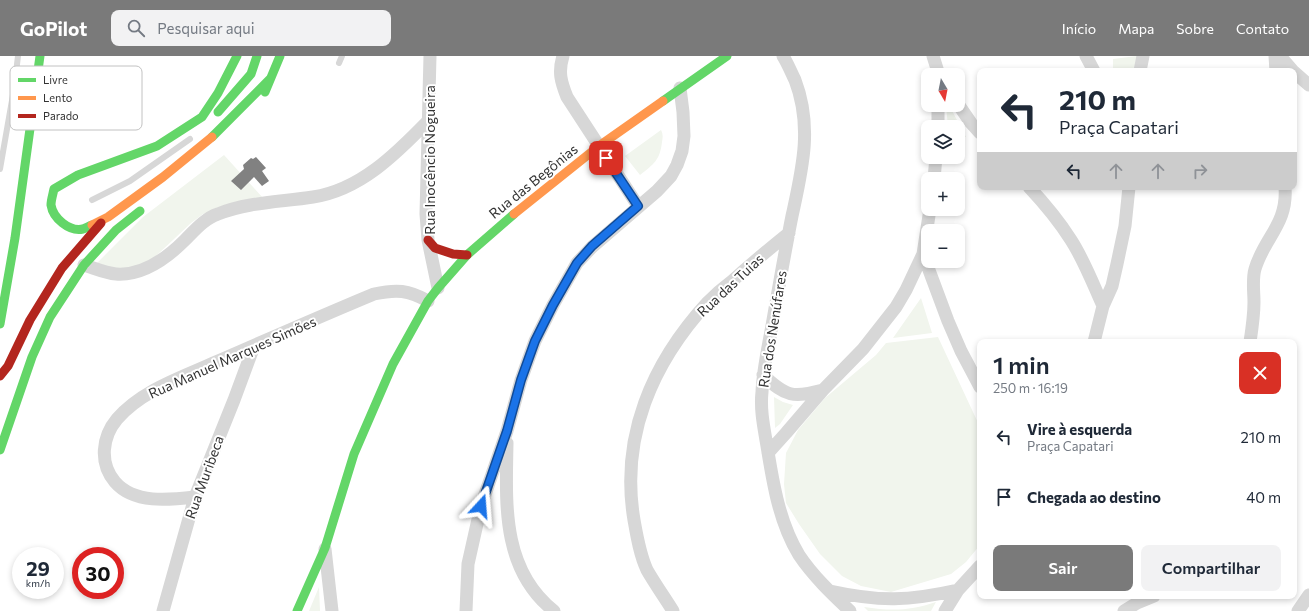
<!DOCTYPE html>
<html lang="pt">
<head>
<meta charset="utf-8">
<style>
  body { margin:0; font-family:Commissioner,sans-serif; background:#f2f2f3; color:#1f2937; height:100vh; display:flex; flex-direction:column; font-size:15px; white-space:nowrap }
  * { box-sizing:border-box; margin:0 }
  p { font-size:13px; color:#747a83 }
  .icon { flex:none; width:22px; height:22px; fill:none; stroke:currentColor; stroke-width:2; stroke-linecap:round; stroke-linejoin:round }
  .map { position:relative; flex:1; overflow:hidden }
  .details { position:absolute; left:977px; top:283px; width:320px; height:260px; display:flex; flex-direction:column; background:#fff; border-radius:8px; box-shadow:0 2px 6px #0003 }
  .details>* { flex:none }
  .top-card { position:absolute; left:977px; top:12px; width:320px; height:122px; border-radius:8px; box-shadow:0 2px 6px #0003; background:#fff; color:#1f2937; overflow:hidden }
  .needle { width:26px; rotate:170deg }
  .fabs { position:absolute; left:921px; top:12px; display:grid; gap:8px }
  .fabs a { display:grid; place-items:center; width:44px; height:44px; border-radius:8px; background:#fff; box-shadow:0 2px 6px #0003; font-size:20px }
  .speed { position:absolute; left:12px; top:491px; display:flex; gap:8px; font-size:20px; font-weight:700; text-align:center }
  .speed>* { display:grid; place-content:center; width:52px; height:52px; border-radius:50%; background:#fff; box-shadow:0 2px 6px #0003; line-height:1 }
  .speed small { font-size:10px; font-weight:400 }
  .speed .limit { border:6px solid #d22; background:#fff; color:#111 }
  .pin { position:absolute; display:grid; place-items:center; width:34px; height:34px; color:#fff; margin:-17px; border-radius:8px; box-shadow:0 2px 6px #0006 }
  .me { position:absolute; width:44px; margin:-22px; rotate:19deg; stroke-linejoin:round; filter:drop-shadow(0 0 3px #0008) }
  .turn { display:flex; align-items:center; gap:14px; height:84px; padding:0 16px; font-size:18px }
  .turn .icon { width:52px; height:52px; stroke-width:2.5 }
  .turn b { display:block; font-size:28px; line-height:34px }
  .lanes { display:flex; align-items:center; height:38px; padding:0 16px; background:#0003; justify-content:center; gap:20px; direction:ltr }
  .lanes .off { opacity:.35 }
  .round { display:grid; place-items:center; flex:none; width:42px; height:42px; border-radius:8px; background:#f2f2f3 }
  .overview { display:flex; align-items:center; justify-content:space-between; height:68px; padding:0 16px }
  h1 { font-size:24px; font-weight:600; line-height:30px }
  .primary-button { display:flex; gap:8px; margin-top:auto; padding:8px 16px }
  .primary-button a { flex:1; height:46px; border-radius:8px; background:#7a7a7a; color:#fff; font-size:16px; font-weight:600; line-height:46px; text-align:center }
  .primary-button a+a { background:#f2f2f3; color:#1f2937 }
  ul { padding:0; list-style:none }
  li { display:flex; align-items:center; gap:12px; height:60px; padding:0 16px }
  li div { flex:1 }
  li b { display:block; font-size:15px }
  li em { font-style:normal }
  header { display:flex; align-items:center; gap:24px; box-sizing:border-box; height:56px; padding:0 20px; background:#7a7a7a; color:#fff }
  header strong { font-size:19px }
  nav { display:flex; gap:22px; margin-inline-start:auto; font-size:14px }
  .search { width:280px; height:36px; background:#f2f2f3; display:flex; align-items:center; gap:10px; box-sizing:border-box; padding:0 14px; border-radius:8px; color:#747a83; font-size:15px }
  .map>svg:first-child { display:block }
</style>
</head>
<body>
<header>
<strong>GoPilot</strong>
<div class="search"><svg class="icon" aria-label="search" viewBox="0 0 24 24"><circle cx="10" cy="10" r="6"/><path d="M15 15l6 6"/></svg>Pesquisar aqui</div>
<nav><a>Início</a><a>Mapa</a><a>Sobre</a><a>Contato</a></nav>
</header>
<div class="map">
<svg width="1309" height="555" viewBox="0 0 1309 555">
  <rect width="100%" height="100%" fill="#fff"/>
  <path fill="#f1f5ed" d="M 1137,0 L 1134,15 L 1113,15 L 1113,3 Z
    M 946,49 L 949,49 L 966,81 L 958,82 L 958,71 L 948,71 Z
    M 661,74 C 663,78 663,81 662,86 C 660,104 654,108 640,119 L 625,100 Z
    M 224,99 L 263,142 L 203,158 L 191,167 L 157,199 L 144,208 L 120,215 L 96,208 L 143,161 Z
    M 921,242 L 932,277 L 893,282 Z
    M 938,281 L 980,371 L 980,489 L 966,506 L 951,518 L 891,536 L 861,530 L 842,520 L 820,498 L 799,468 L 786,447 L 784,428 L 786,397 L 798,374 L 825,342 L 876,299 L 886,287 Z
    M 774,341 L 783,346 L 793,349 L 780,368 L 775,372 Z
    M 319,531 L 320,555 L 309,555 Z
    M 936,546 L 931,555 L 868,555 L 864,551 C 891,555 910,555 936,546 Z"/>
  <path fill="#818181" d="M 256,101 L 266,112 L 262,115 L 269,125 L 262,130 L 254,121 L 241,134 L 231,125 L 244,113 L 243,109 L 251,102 L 253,103 Z"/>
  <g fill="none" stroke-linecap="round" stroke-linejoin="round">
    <path stroke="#d7d7d7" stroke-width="6" d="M 339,7 L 342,0
      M 0,113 L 14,33 L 18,0
      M 92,144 L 130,125 L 190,83"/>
    <path stroke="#d7d7d7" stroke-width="13" d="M 430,0 L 426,158 L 428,184 L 438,232
      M 563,0 C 558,16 561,26 567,41 L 638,150
      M 783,0 C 788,8 791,16 795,24 C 813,71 802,114 792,160 C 785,195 779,230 773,264 C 769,288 763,312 762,336 C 760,354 764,372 767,390 C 773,427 779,466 799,499 C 813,520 832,538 850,555
      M 933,0 L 939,19
      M 1086,0 L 1094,15
      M 1275,0 L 1276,15
      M 1280,0 L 1293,15
      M 1140,15 L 1143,0
      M 1294,16 L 1309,29
      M 958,48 L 971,67 L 980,77
      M 938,71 L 938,49
      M 934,123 L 936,101
      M 1029,131 C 1044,147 1059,165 1071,184 C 1084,204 1093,228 1103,250
      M 923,198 L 948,265 L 961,295 L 980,331
      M 84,209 C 94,212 105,217 116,218 C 143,220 167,202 185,184 C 194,175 205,162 218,158 C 248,146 281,146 313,141 C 360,134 396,98 428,65
      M 1094,286 L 1103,250 L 1112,230 L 1117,208 L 1125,170 L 1129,131
      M 1250,286 C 1252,273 1254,260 1254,246 C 1254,236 1252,223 1255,213 C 1264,182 1288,168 1285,131
      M 763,319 C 786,341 793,342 823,334
      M 507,387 C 506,447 501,513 554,555
      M 768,397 L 786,377 L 823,334 L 863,293 L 896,251 L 906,234 L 923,198 L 930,153
      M 195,441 C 169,444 134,448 115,426 C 99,407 102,381 117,363 C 142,334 183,321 216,306 C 269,283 321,260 374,238 C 397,233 408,234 428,245
      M 325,493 L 332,555
      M 830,535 C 880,546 909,545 958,534
      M 163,555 L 195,441 L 234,344 L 254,290
      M 466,555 L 468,508 L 481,450 L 507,375 L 521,324 L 535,285 L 553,249 L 577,207 L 592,191 L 657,135 L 671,120 L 677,109 L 682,95 L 684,80 L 683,56 L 680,32
      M 673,555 C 665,542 655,528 647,514 C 640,499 637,481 634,464 C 620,381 652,307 708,246 C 715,239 723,232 731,226 C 750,209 769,193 789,177
      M 945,555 L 958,534 L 980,510
      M 1124,555 L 1137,547 L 1154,540
      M 1298,555 L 1309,539"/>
    <path stroke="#63d668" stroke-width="9" d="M 265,36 L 280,0
      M 663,45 L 727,0
      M 218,56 L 251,18 L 257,0
      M 212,81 L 270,23
      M 92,169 C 89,170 86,172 83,173 C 69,176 53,162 51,149 C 51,144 53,138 54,133 L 78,119 L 157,90 L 202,61 L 218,37 L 237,0
      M 0,268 L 15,182 L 40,0
      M 0,394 L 32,301 L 50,261 L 84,209 L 116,174 L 140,155
      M 297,555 L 325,492 L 354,398 L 393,308 L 428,245 L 438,232 L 467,199 L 514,158"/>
    <path stroke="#ff974d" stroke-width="9" d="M 514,158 L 599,90 L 663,45
      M 92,169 L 108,161 L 163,121 L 212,81"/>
    <path stroke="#b3261e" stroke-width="9" d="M 428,184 L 435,192 L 453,198 L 467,199
      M 0,320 L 8,310 L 30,264 L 62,212 L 101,167"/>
  </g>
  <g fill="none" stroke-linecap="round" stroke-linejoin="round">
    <g stroke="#114b97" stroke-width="10">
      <path id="route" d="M 481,450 L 507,375 L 521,324 L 535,285 L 553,249 L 577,207 L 592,190 L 638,150 L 606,102"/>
    </g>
    <use href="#route" stroke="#1a73e8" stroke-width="7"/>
  </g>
  <g text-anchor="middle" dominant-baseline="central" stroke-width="4" stroke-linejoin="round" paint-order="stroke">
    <g font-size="14" fill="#333" stroke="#fff">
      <text transform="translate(429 104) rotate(-90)">Rua Inocêncio Nogueira</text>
      <text transform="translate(533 125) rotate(-39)">Rua das Begônias</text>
      <text transform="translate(730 229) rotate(-43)">Rua das Tuias</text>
      <text transform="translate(772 273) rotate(-81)">Rua dos Nenúfares</text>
      <text transform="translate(232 301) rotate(-24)">Rua Manuel Marques Simões</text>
      <text transform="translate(204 421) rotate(-70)">Rua Muribeca</text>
    </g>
  </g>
  <rect x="10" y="10" width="132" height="64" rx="6" fill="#fff" stroke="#c2c2c2" stroke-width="1"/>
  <rect x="18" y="22" width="18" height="4" fill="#63d668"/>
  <rect x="18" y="40" width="18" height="4" fill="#ff974d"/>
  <rect x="18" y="58" width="18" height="4" fill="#b3261e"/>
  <g font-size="11" fill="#333">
    <text x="43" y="28">Livre</text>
    <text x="43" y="46">Lento</text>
    <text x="43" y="64">Parado</text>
  </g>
</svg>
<div class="fabs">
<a><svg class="needle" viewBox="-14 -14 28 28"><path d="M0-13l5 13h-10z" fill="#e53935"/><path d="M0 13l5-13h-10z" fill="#747a83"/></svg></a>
<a><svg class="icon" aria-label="layers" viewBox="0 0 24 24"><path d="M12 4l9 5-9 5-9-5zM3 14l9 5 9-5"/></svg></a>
<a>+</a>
<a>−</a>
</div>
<div class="speed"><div>29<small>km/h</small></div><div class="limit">30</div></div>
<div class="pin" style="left:606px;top:102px;background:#d93025"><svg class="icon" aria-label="arrive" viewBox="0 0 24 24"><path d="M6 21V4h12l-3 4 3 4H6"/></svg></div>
<svg class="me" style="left:481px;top:450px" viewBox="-20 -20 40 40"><path d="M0-17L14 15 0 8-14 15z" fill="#1a73e8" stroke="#fff" stroke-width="4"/></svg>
<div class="top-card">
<div class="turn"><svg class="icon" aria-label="left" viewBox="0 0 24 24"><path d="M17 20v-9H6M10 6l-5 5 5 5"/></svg><div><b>210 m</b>Praça Capatari</div></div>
<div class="lanes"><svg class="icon" aria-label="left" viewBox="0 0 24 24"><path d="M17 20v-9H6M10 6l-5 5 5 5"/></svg><svg class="icon off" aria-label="ahead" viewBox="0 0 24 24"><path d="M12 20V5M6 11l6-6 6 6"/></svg><svg class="icon off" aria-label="ahead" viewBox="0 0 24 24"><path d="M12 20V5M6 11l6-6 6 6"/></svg><svg class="icon off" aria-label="right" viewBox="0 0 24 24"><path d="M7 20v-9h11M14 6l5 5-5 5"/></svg></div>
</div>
<section class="details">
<div class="overview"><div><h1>1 min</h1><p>250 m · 16:19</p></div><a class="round" style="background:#d93025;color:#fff"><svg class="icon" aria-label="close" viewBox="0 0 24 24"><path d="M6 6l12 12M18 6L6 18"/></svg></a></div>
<ul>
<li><svg class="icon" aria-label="left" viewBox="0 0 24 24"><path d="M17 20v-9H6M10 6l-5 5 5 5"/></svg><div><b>Vire à esquerda</b><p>Praça Capatari</p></div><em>210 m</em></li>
<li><svg class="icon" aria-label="arrive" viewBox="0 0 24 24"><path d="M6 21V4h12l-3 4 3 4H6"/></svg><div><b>Chegada ao destino</b></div><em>40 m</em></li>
</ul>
<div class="primary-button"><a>Sair</a><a>Compartilhar</a></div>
</section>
</div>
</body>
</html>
